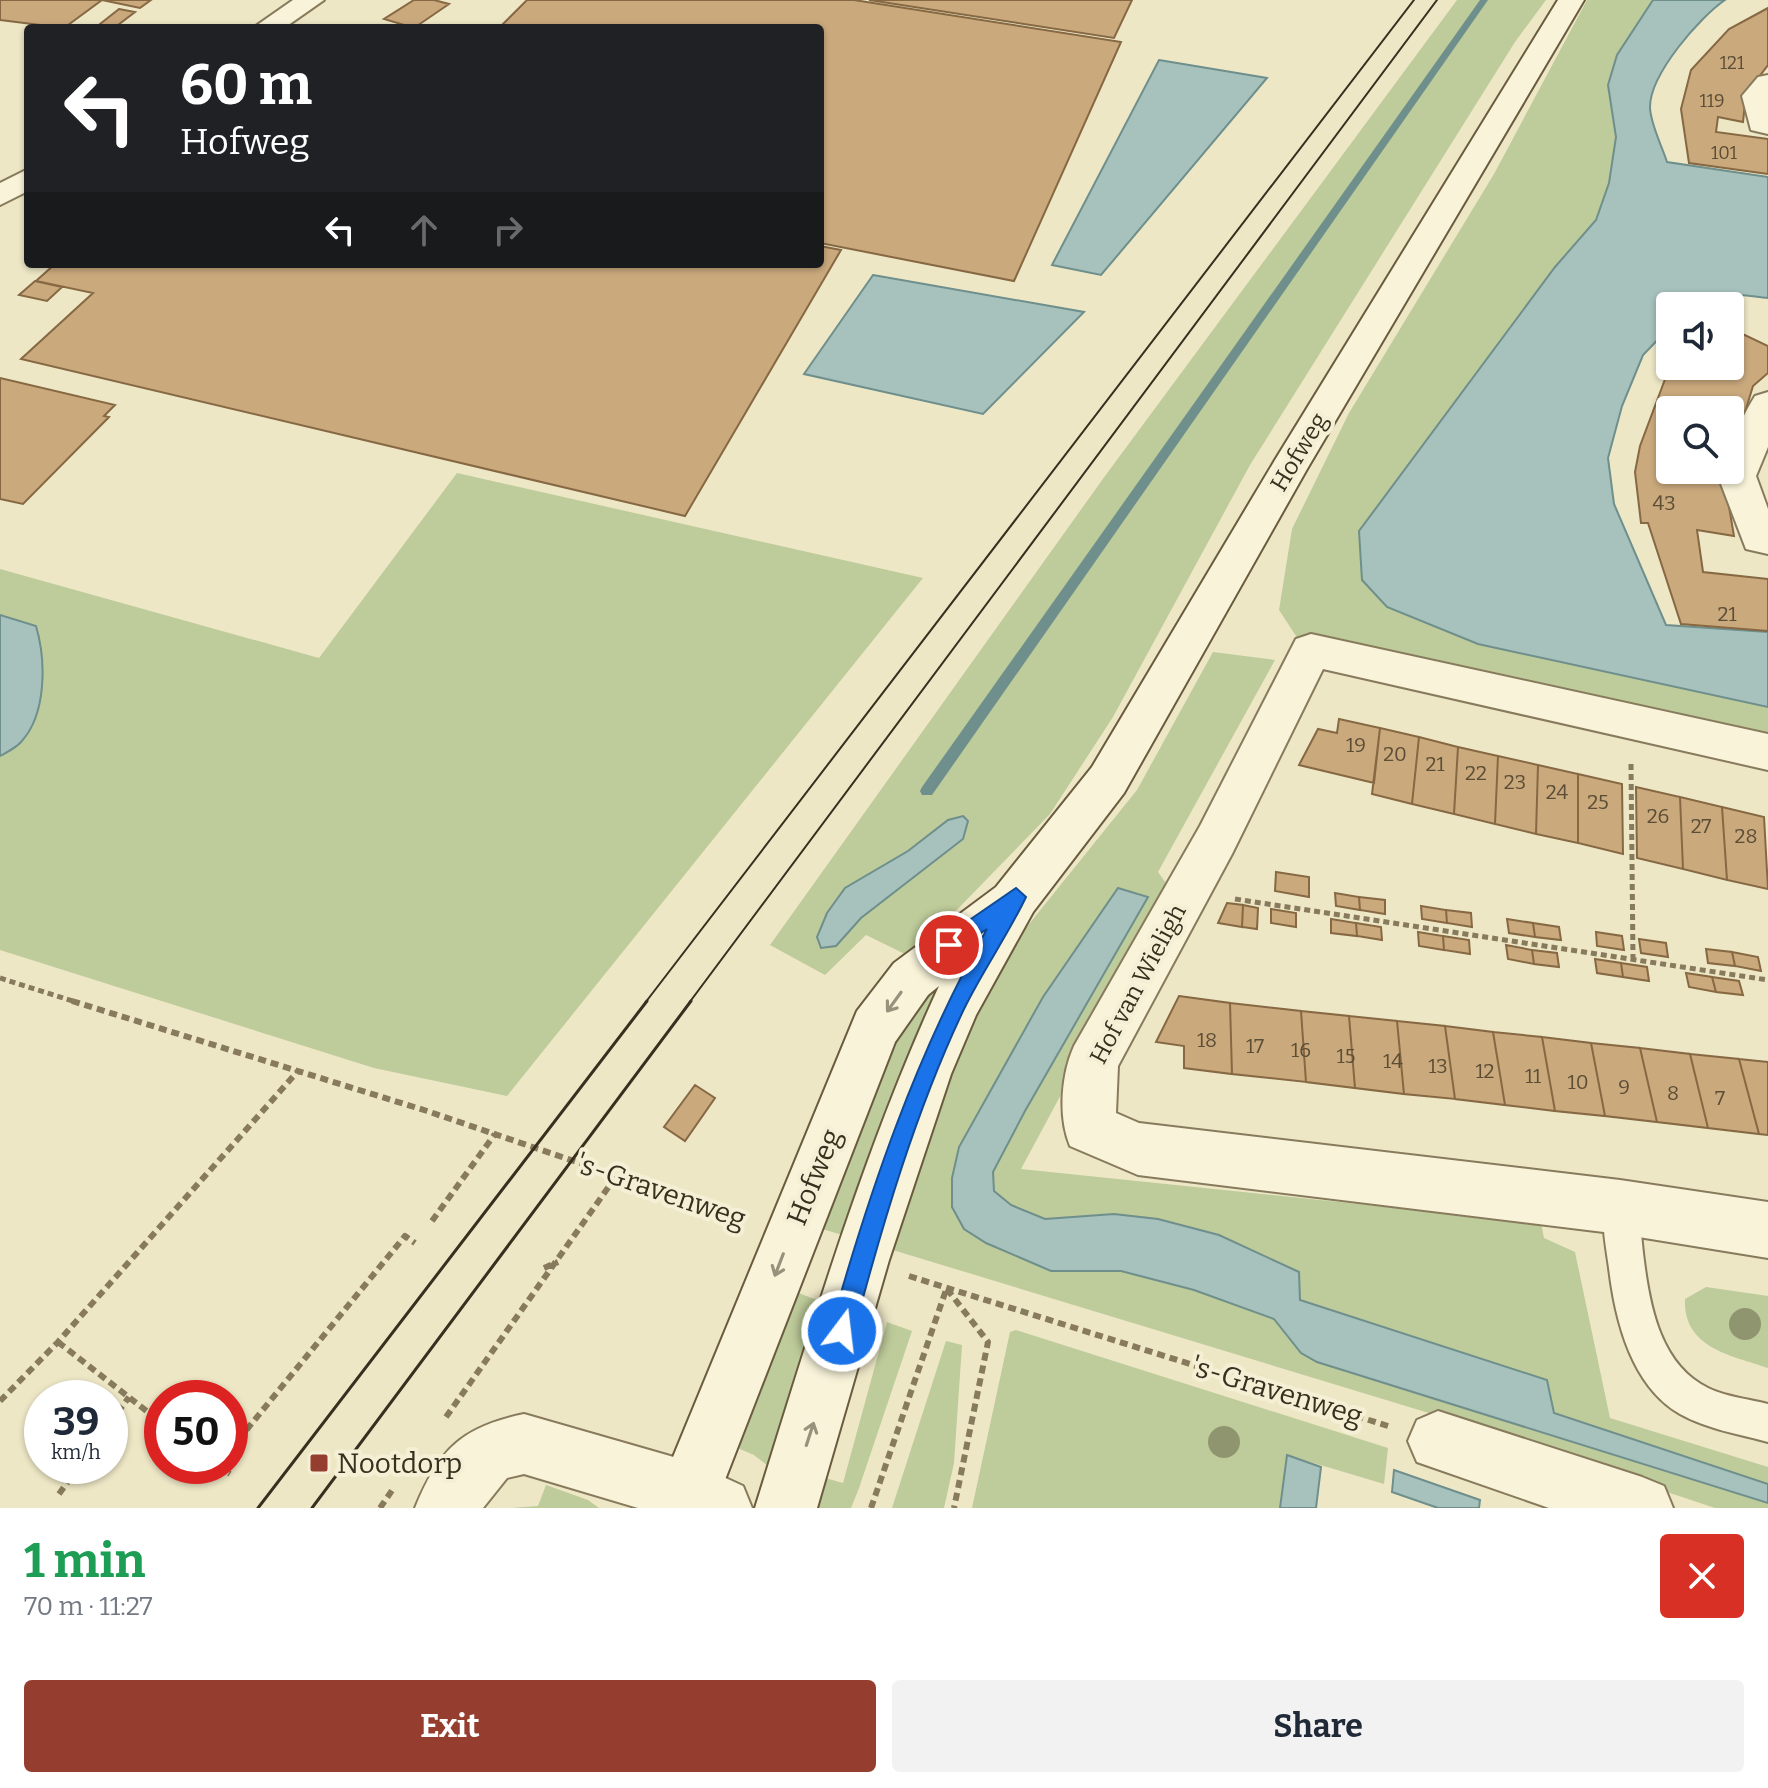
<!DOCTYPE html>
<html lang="en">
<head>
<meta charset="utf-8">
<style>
  body { margin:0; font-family:Bitter,serif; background:#f2f2f3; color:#1f2937; height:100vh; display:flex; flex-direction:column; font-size:30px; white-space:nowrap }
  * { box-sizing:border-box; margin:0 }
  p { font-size:26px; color:#747a83 }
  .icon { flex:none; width:44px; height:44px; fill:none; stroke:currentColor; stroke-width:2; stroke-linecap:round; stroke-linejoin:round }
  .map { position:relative; height:1508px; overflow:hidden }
  .sheet { display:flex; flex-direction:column; background:#fff; flex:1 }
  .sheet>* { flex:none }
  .hud { position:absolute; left:24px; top:24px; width:800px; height:244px; border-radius:8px; box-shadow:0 2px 6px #0004; background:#202124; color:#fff; overflow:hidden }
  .fabs { position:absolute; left:1656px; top:292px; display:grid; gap:16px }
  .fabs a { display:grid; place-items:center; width:88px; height:88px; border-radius:8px; background:#fff; box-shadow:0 2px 6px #0004; font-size:40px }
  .speed { position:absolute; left:24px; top:1380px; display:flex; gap:16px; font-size:40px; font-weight:700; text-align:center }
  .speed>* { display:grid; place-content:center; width:104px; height:104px; border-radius:50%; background:#fff; box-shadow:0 2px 6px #0004; line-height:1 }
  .speed small { font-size:20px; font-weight:400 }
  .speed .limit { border:12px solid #d22; background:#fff; color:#111 }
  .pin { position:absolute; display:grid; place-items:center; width:68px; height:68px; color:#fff; margin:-34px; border:4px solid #fff; border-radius:50%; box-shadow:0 2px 8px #0007 }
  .me { position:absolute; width:88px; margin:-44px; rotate:15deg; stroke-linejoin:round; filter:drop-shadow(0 0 6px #0008) }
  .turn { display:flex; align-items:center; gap:28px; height:168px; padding:0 24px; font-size:36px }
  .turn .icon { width:104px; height:104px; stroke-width:2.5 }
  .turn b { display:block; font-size:56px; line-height:68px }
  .lanes { display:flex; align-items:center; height:76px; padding:0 24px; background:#0003; justify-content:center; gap:40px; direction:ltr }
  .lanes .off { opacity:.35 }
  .round { display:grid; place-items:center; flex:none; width:84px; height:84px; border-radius:8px; background:#f2f2f3 }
  .headline { display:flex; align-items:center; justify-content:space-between; height:136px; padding:0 24px }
  h1 { font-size:48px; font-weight:700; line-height:60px; color:#1e9e55 }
  .cta { display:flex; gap:16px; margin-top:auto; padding:16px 24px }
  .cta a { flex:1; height:92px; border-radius:8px; background:#953d2e; color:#fff; font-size:32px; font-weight:700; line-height:92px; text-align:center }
  .cta a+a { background:#f2f2f3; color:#1f2937 }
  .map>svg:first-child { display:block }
</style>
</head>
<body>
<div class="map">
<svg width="1768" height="1508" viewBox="0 0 1768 1508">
  <rect width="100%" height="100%" fill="#ede7c6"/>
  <path fill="#becb9a" d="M 1457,0 L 1546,0 L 1515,42 L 1250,465 L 1113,717 L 1050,814 L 911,957 L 866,935 L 825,975 L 770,945 L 1105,476 Z
    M 1587,0 L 1653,0 L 1617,55 L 1608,85 L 1616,137 L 1609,183 L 1596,220 L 1555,267 L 1359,531 L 1478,644 L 1768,707 L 1768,743 L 1298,639 L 1279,610 L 1292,529 L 1349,413 L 1494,174 Z
    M 457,473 L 923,578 L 507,1096 L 374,1068 L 0,950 L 0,756 L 20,743 L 7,616 L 0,615 L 0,569 L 319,658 Z
    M 1213,652 L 1275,660 L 1158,872 L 1171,890 L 1021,1169 L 1541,1223 L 1544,1238 L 1575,1252 L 1610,1418 L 1768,1467 L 1768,1484 L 1553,1413 L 1547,1380 L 1300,1300 L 1219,1235 L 1158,1219 L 1114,1214 L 1045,1219 L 1011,1205 L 994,1191 L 993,1172 L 1025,1111 L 1148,897 L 1118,888 L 1043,997 L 959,1147 L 952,1178 L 952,1207 L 964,1229 L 986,1243 L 1051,1271 L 1121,1270 L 1194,1290 L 1274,1319 L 1289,1339 L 1343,1371 L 1768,1503 L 1768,1508 L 1715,1508 L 1442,1417 L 883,1247 L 946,1060 L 1013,944 L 1137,790 Z
    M 945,972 L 853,1238 L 815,1227 L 881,1056 Z
    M 1706,1287 L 1768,1296 L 1768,1368 C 1731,1355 1683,1348 1685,1299 Z
    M 791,1290 L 830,1305 L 781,1476 L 754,1455 L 733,1446 Z
    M 887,1322 L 912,1331 L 859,1488 L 851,1508 L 806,1508 L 818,1476 L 843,1483 Z
    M 1016,1330 L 1388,1448 L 1384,1484 L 1287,1455 L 1280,1508 L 972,1508 L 1010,1332 Z
    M 946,1341 L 962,1345 L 954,1463 L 944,1508 L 892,1508 Z
    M 546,1485 L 588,1500 L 599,1508 L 511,1508 L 538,1506 Z"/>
  <path fill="#a7c1bd" stroke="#6e8f8c" stroke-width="2" d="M 1653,0 L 1725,0 C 1700,17 1650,74 1650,107 C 1650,123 1662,146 1667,162 L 1768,177 L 1768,298 C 1745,296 1708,287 1690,306 L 1670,306 L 1670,327 L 1643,355 L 1622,406 L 1608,458 L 1614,504 L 1666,625 L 1768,632 L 1768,707 L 1478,644 L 1387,607 L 1362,580 L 1359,531 L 1555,267 L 1596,220 L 1609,183 L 1616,137 L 1608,85 L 1617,55 Z
    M 1159,60 L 1267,78 L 1101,275 L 1052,265 Z
    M 873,275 L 1084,312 L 983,414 L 804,374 Z
    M 0,615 L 36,626 C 46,660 47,714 21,742 C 16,748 7,752 0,756 Z
    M 963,816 L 968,821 L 963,839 L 861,918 L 836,946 L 821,948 L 817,937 L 827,913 L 845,888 L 908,851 L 948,820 Z
    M 1118,888 L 1148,897 L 1025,1111 L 993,1172 L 994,1191 L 1011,1205 L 1045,1219 L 1114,1214 L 1158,1219 L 1219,1235 L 1299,1272 L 1300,1300 L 1547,1380 L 1554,1413 L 1768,1484 L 1768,1503 L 1317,1362 L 1301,1353 L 1274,1319 L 1194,1290 L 1121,1271 L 1051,1271 L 986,1243 L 964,1229 L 952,1207 L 952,1178 L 959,1147 L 1043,997 Z
    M 1287,1455 L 1321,1467 L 1316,1508 L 1280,1508 Z
    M 1394,1470 L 1480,1500 L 1479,1508 L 1438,1508 L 1392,1492 Z"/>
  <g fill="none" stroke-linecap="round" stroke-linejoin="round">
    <path fill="#6e8f8c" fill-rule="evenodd" d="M 1480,0 L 1488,0 L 932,795 L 922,795 L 920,791 L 922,787 Z"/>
  </g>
  <path fill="#caa97d" stroke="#866843" stroke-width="2" d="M 0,0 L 102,0 L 64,28 L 0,20 Z
    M 102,0 L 151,0 L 140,8 Z
    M 414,0 L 434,0 L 449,4 L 414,28 L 384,19 Z
    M 527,0 L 854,0 L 1121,42 L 1014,281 L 820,243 L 820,28 L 499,28 Z
    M 869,0 L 1132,0 L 1114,38 Z
    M 1768,8 L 1768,65 L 1746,94 L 1743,122 L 1718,117 L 1716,132 L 1768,139 L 1768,174 L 1689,163 L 1681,109 L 1691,70 L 1729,29 Z
    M 119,9 L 135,12 L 114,28 L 95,28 Z
    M 820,246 L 841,250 L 685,516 L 21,359 L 93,293 L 36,281 L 55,264 L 820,264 Z
    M 35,281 L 62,287 L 47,301 L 19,295 Z
    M 1730,328 L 1768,346 L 1768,373 L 1753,386 L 1730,461 L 1730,410 L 1670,410 L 1670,470 L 1727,470 L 1725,483 L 1734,536 L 1697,530 L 1703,572 L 1768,579 L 1768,631 L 1681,624 L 1648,523 L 1641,523 L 1635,472 L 1640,446 L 1670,366 L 1730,366 Z
    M 0,378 L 115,405 L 104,416 L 109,417 L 23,504 L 0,499 Z
    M 1339,719 L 1380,728 L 1374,783 L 1299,765 L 1318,729 L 1337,733 Z
    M 1380,728 L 1419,737 L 1412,804 L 1372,794 Z
    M 1419,737 L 1458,747 L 1454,814 L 1412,804 Z
    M 1458,747 L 1498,756 L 1495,824 L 1454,814 Z
    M 1498,756 L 1538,765 L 1536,834 L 1495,824 Z
    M 1538,765 L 1578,774 L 1578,843 L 1536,834 Z
    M 1578,774 L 1622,784 L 1623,854 L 1578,843 Z
    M 1636,787 L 1680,797 L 1683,869 L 1637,858 Z
    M 1680,797 L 1722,807 L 1727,880 L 1683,869 Z
    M 1722,807 L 1764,817 L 1768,889 L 1727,880 Z
    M 1276,872 L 1309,877 L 1309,897 L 1275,891 Z
    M 1335,893 L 1359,897 L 1360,910 L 1336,906 Z
    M 1359,897 L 1385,900 L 1385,914 L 1360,910 Z
    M 1227,903 L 1243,905 L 1242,927 L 1218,923 Z
    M 1243,905 L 1258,908 L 1257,929 L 1242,927 Z
    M 1421,906 L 1446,910 L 1447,923 L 1422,919 Z
    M 1271,909 L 1296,913 L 1296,927 L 1271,923 Z
    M 1446,910 L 1471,913 L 1472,927 L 1447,923 Z
    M 1331,919 L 1356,923 L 1357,936 L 1331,933 Z
    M 1507,919 L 1533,923 L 1535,937 L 1509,933 Z
    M 1356,923 L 1381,927 L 1382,940 L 1357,936 Z
    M 1533,923 L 1559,927 L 1561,940 L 1535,937 Z
    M 1418,932 L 1443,936 L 1444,950 L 1419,946 Z
    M 1596,932 L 1622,936 L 1624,950 L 1597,946 Z
    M 1443,936 L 1469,940 L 1470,954 L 1444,950 Z
    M 1639,939 L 1666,943 L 1668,957 L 1641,953 Z
    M 1506,945 L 1532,950 L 1534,964 L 1508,959 Z
    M 1706,949 L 1732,952 L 1735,966 L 1708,963 Z
    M 1532,950 L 1557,953 L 1559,967 L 1534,964 Z
    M 1732,952 L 1758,957 L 1761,971 L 1735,966 Z
    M 1595,959 L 1621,963 L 1623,977 L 1597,973 Z
    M 1621,963 L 1647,967 L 1649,981 L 1623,977 Z
    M 1686,973 L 1712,977 L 1716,992 L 1689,987 Z
    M 1712,977 L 1739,981 L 1743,995 L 1716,992 Z
    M 1179,996 L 1230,1003 L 1232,1074 L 1184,1068 L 1184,1046 L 1156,1042 Z
    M 1230,1003 L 1301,1011 L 1306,1082 L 1232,1074 Z
    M 1301,1011 L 1349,1016 L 1355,1088 L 1306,1082 Z
    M 1349,1016 L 1397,1021 L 1404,1094 L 1355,1088 Z
    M 1397,1021 L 1445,1026 L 1455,1099 L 1404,1094 Z
    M 1445,1026 L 1493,1032 L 1505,1105 L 1455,1099 Z
    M 1493,1032 L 1542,1037 L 1555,1111 L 1505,1105 Z
    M 1542,1037 L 1591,1043 L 1605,1116 L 1555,1111 Z
    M 1591,1043 L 1640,1048 L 1657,1122 L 1605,1116 Z
    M 1640,1048 L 1690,1054 L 1708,1128 L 1657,1122 Z
    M 1690,1054 L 1739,1059 L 1759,1134 L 1708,1128 Z
    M 1739,1059 L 1768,1062 L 1768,1135 L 1759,1134 Z
    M 695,1085 L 715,1098 L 685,1141 L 664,1127 Z"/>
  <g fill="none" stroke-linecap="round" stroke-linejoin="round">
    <g stroke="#887a5c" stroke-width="4">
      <path id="lane" d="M 1620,1190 L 1632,1195 C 1641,1216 1641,1239 1644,1261 C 1650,1308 1661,1365 1708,1388 C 1726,1397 1749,1399 1768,1404 L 1768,1442 C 1738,1434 1707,1429 1680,1414 C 1631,1386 1615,1319 1609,1268 C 1606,1245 1599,1216 1608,1195 Z"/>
    </g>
    <g stroke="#887a5c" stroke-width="4">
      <path id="street" d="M 293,0 L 324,0 L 284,28 L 253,28 Z
        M 1768,75 L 1768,134 L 1751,130 L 1742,96 L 1758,77 Z
        M 28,169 L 28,191 L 0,205 L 0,183 Z
        M 1768,392 L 1768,447 L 1756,476 L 1768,509 L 1768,554 L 1746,549 L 1718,476 L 1721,470 L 1730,470 C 1730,444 1741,418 1755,396 Z
        M 1311,634 L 1768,734 L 1768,770 L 1323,669 L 1232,854 L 1118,1066 L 1116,1113 L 1139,1123 L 1620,1180 L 1768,1202 L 1768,1258 L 1620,1234 L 1138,1175 L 1070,1146 C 1058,1117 1061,1075 1074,1046 L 1200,826 L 1296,639 Z
        M 1438,1411 L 1642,1477 L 1664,1486 L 1673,1508 L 1549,1508 L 1417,1462 L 1408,1441 L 1417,1420 Z
        M 524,1414 L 691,1462 L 743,1486 L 752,1508 L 638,1508 L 524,1474 L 507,1478 L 483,1508 L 415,1508 C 439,1449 462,1427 524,1414 Z"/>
    </g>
    <g stroke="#6a5b3f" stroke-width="4">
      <path id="secondary" d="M 1558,0 L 1584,0 L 1307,469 L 1124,793 L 1033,912 L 976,1015 L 951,1074 L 889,1260 L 817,1508 L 755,1508 C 810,1332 862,1154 939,986 L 928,995 L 895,1042 L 714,1508 L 652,1508 L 857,1011 L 894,963 L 996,887 L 1092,767 L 1275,460 Z"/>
    </g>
    <path stroke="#887a5c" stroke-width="5" stroke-dasharray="6 4" stroke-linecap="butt" d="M 1631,764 L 1633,959
      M 1235,899 L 1768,980
      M 0,978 L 79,1003"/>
    <path stroke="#887a5c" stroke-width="6" stroke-dasharray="8 5" stroke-linecap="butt" d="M 72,1001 L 427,1111 L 744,1219
      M 432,1221 L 495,1134
      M 544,1268 L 558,1262
      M 909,1276 L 1388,1426
      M 947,1289 L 988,1342 L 954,1508
      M 58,1342 L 162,1423
      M 0,1401 L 58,1342 L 298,1071
      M 446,1417 L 617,1175
      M 110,1423 L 129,1397
      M 230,1450 L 405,1236 L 415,1243
      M 218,1466 L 230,1474
      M 59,1494 L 79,1466
      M 380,1508 L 393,1489
      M 871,1508 L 946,1290"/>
    <use href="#lane" fill="#f8f3d9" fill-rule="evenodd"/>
    <use href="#street" fill="#f8f3d9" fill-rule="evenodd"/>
    <use href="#secondary" fill="#f8f3d9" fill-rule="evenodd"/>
    <path stroke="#382f1f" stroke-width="2" d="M 645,1003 L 1414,0
      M 689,1003 L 1437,0"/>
    <path stroke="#382f1f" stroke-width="3" d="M 258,1508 L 647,1001
      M 312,1508 L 691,1001"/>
  </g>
  <g fill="#8f966f">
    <circle cx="1745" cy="1324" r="16"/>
    <circle cx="1224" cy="1442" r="16"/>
  </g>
  <defs><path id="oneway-shaft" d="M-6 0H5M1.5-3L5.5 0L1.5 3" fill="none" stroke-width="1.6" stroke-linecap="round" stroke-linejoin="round" transform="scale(2)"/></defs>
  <g stroke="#98917c">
    <use href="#oneway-shaft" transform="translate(894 1002) rotate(126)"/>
    <use href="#oneway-shaft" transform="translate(779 1265) rotate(111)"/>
    <use href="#oneway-shaft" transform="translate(810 1434) rotate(-72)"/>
  </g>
  <path fill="#1a73e8" stroke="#114b97" stroke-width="2" d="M 1016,888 L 1026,897 C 1008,935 983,970 964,1009 C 916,1110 883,1222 854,1331 L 850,1339 L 842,1343 L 833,1339 L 830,1331 C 869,1192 916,1054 987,929 L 949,954 L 939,945 L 942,939 Z"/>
  <rect fill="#953d2e" stroke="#f5f0d5" stroke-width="3" x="309" y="1453" width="20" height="20" rx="4"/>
  <g text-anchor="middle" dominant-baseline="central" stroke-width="8" stroke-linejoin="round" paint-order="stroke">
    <g font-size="18" fill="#5c4e36">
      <text x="1732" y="63">121</text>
      <text x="1712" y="101">119</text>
      <text x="1724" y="153">101</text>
    </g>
    <g font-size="20" fill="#5c4e36">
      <text x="1664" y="503">43</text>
      <text x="1727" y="614">21</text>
      <text x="1356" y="745">19</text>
      <text x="1395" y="754">20</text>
      <text x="1435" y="764">21</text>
      <text x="1476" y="773">22</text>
      <text x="1515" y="782">23</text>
      <text x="1557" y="792">24</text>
      <text x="1598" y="802">25</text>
      <text x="1658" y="816">26</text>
      <text x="1701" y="826">27</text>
      <text x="1746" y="836">28</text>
      <text x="1207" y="1040">18</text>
      <text x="1255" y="1046">17</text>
      <text x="1301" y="1050">16</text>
      <text x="1346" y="1056">15</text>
      <text x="1393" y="1061">14</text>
      <text x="1438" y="1066">13</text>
      <text x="1485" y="1071">12</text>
      <text x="1533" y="1076">11</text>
      <text x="1578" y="1082">10</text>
      <text x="1624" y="1087">9</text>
      <text x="1673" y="1093">8</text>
      <text x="1720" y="1098">7</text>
    </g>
    <g font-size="24" fill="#382f1f" stroke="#f5f0d5">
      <text transform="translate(1299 452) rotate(-59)">Hofweg</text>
      <text transform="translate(1138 984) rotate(-62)">Hof van Wieligh</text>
    </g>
    <g font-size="28" fill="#382f1f" stroke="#f5f0d5">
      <text transform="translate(814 1177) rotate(-68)">Hofweg</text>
      <text transform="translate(661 1191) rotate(19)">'s-Gravenweg</text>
      <text transform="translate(1277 1391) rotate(17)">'s-Gravenweg</text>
    </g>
    <g font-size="28" fill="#382f1f" stroke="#f5f0d5" text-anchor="start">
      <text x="337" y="1463">Nootdorp</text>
    </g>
  </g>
</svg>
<div class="fabs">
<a><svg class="icon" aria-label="sound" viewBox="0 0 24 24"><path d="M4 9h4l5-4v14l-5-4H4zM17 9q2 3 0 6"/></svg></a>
<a><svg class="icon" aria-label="search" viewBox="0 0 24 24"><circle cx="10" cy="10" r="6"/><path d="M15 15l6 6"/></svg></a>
</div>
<div class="speed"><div>39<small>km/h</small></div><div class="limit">50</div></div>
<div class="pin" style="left:949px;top:945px;background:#d93025"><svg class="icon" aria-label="arrive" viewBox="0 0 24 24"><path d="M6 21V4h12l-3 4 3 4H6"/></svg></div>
<svg class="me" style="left:842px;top:1331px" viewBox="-20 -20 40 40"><circle r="17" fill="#1a73e8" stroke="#fff" stroke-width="3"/><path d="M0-11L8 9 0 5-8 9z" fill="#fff"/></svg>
<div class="hud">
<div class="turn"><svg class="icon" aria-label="left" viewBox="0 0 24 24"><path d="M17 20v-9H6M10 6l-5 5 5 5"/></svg><div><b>60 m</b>Hofweg</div></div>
<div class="lanes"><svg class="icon" aria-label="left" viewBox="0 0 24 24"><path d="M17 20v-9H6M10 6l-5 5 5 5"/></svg><svg class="icon off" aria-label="ahead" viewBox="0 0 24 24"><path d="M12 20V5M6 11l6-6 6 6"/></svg><svg class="icon off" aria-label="right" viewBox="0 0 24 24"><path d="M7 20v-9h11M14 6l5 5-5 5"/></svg></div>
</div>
</div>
<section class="sheet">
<div class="headline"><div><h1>1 min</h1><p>70 m · 11:27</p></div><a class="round" style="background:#d93025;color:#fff"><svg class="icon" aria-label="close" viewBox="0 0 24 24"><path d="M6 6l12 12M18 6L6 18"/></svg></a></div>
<div class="cta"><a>Exit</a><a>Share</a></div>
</section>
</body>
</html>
